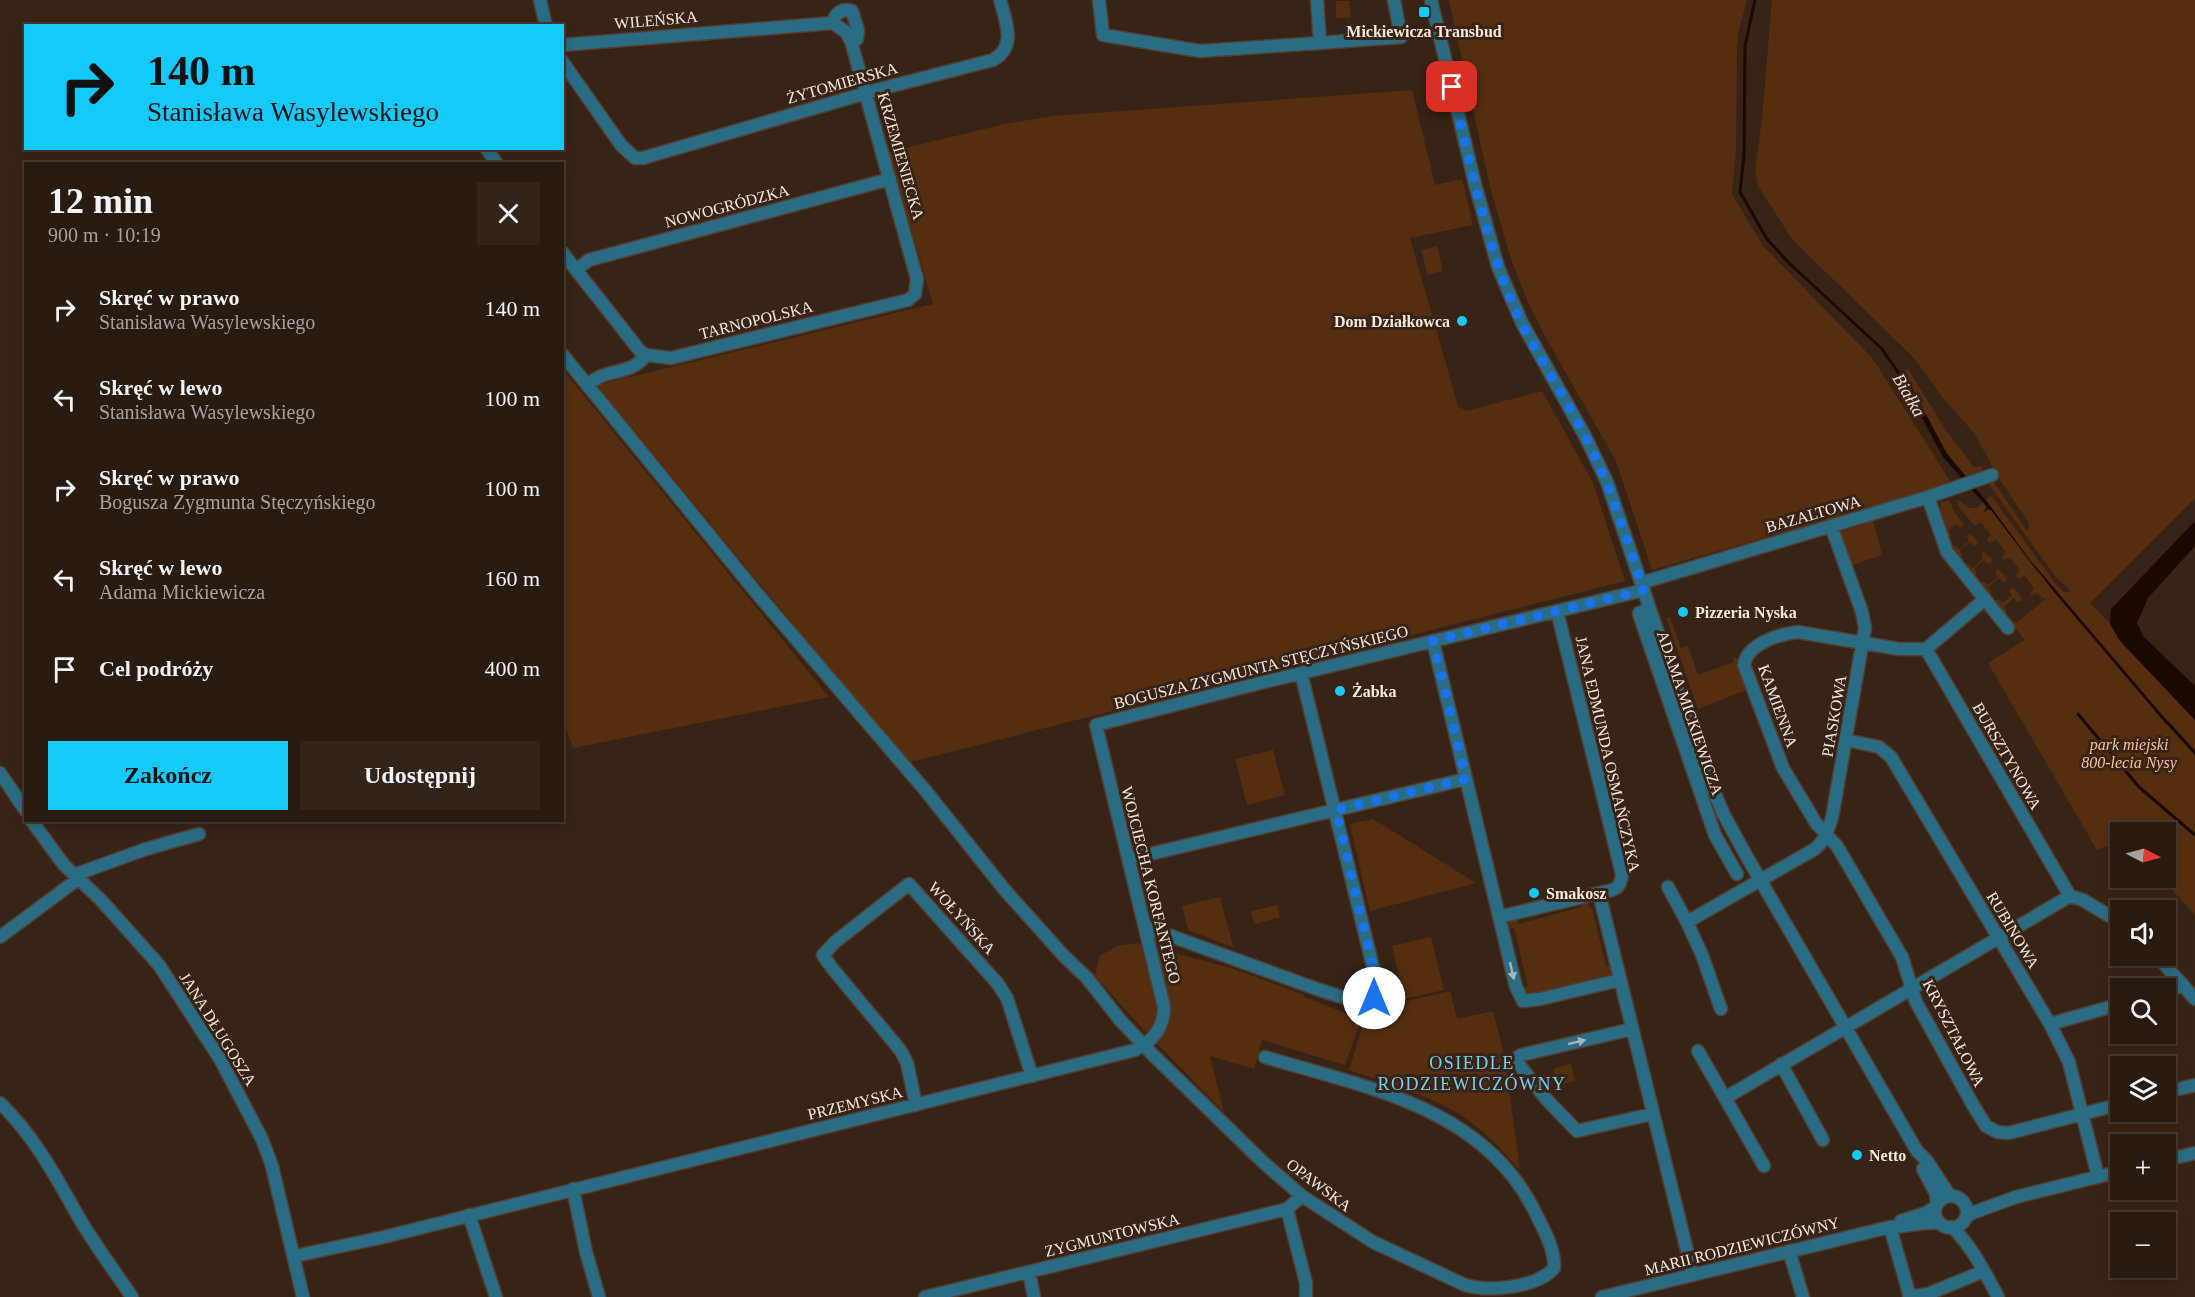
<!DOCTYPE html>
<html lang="pl">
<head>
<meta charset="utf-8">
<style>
  body { margin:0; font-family:Georgia,serif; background:#322419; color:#f1f3f6; height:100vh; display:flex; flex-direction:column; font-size:22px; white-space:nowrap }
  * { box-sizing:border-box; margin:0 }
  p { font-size:20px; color:#a5a19f }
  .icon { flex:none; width:33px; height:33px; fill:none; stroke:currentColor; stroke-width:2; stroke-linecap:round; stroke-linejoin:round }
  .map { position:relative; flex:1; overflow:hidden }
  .details { position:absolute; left:24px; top:162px; width:540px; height:660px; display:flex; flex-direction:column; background:#2a1b10; border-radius:0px; box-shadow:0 3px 9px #0003,0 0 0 2px #463930 }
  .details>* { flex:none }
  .top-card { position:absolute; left:24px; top:24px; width:540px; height:126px; border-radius:0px; box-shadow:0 3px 9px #0003,0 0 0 2px #463930; background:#14cafb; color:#111; overflow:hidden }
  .needle { width:39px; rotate:96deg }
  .buttons { position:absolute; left:2110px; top:822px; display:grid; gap:12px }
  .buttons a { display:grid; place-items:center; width:66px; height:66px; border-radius:0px; background:#2a1b10; box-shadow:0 3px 9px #0003,0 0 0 2px #463930; font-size:30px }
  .pin { position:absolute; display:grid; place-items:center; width:51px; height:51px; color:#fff; margin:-26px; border-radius:12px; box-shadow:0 3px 9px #0006 }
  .me { position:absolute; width:66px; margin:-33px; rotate:0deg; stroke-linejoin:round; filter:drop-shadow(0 0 4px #0008) }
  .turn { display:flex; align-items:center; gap:21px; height:126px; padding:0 24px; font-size:27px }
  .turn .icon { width:78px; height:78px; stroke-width:2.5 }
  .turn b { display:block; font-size:42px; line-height:51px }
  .round { display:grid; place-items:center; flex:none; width:63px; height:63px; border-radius:0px; background:#322419 }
  .head { display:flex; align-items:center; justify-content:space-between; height:102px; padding:0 24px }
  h1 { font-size:36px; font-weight:800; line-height:45px }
  .button { display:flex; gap:12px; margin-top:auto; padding:12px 24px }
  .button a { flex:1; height:69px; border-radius:0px; background:#14cafb; color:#111; font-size:24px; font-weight:800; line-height:69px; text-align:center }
  .button a+a { background:#322419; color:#f1f3f6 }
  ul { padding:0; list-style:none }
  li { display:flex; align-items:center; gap:18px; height:90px; padding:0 24px }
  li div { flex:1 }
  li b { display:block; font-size:22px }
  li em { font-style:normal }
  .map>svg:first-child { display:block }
</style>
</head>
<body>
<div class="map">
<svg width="2195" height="1297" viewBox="0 0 2195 1297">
  <rect width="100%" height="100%" fill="#382416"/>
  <path fill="#552e10" d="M 1449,0 L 1747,0 L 1738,34 L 1737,53 L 1736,151 L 1732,194 L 1763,246 L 1873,359 L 1952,484 L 1652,570 L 1616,461 L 1545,336 L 1527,300 L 1511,259 L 1490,187 Z
    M 1772,0 L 2195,0 L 2195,498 L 2090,603 L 2110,624 L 2124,645 L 2195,720 L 2195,915 L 2170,888 L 2174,879 L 2166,875 L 2166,832 L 2121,832 L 2121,849 L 2112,844 L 2097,850 L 1988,663 L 2025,640 L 1953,553 L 1940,513 L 1941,503 L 1949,500 L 1955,513 L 1964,525 L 1960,528 L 1956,524 L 1948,530 L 1951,535 L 1949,538 L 1951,547 L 1955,546 L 1959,550 L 1969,541 L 1967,536 L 1970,533 L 1978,542 L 1975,546 L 1970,542 L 1960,550 L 1962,555 L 1961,559 L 1966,565 L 1969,564 L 1973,568 L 1983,559 L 1981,554 L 1983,551 L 1992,559 L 1991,563 L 1988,564 L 1984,560 L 1974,569 L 1977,573 L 1975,576 L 1980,583 L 1984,582 L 1988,585 L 1998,577 L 1995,573 L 1998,569 L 2007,578 L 2006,581 L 2003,582 L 1999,578 L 1988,587 L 1991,591 L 1990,595 L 1994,600 L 1999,600 L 2002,603 L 2012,596 L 2009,590 L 2013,587 L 2022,598 L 2020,602 L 2017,602 L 2014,598 L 2004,606 L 2006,610 L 2006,615 L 2016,623 L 2047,598 L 2042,598 L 2038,593 L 2031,596 L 2031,593 L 2034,589 L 2025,576 L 2017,579 L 2016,575 L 2020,570 L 2010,558 L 2003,560 L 2002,557 L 2006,552 L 1996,539 L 1991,543 L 1988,542 L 1987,539 L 1991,535 L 1981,522 L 1976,525 L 1973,524 L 1960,508 L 1956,499 L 1969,508 L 1977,508 L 1983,502 L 1987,509 L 1991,510 L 2034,568 L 2060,595 L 2030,560 L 1986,500 L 1990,496 L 1992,497 L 2055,583 L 2065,593 L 2071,591 L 2055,576 L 1986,480 L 1990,479 L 1996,485 L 2027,531 L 2029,529 L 2029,523 L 2001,481 L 1974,433 L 1943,398 L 1915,359 L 1792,239 L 1758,186 L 1755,170 L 1762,119 Z
    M 1336,1 L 1349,1 L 1351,18 L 1336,18 Z
    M 1412,90 L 1435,185 L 1462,179 L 1473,225 L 1410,238 L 1458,406 L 1466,411 L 1542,391 L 1593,483 L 1625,581 L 907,763 L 597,385 L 933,304 L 889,152 L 1005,124 L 1053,116 Z
    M 1437,246 L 1443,271 L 1428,275 L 1421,250 Z
    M 1908,369 L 1945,429 L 1974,467 L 1981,466 L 1983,473 L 1968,479 L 1942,446 L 1903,371 Z
    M 562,370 L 563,370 L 829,697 L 573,748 L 562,716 Z
    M 1873,521 L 1882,555 L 1850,566 L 1840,532 Z
    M 1670,617 L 1681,648 L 1688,646 L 1698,675 L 1734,662 L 1732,656 C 1744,661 1745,677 1749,689 L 1698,709 L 1666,618 Z
    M 1273,750 L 1285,795 L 1247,805 L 1235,759 Z
    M 1373,819 L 1476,883 L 1370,911 L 1350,824 Z
    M 1220,897 L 1233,946 L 1233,947 L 1188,930 L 1182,906 Z
    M 1588,900 L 1589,909 L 1592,908 L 1606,966 L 1612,965 L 1613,972 L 1608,977 L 1529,996 L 1523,988 L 1528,986 L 1514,928 L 1508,929 L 1509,922 L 1516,917 L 1518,924 L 1582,907 L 1584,901 Z
    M 1277,905 L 1280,917 L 1254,924 L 1251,911 Z
    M 1431,937 L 1444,990 L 1404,999 L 1392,946 Z
    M 1138,943 L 1234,969 L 1304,995 L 1304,997 L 1361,1019 L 1345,1065 L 1262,1040 L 1254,1069 L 1210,1056 L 1224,1112 L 1143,1029 L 1095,976 L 1100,956 L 1117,946 Z
    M 1386,973 L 1403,1002 L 1450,991 L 1457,1019 L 1493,1011 L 1504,1054 L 1520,1170 C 1505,1153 1489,1136 1471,1122 C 1440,1098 1386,1083 1349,1070 L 1365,1019 L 1378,1009 L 1382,978 Z
    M 1571,1064 L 1575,1081 L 1557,1086 L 1553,1069 Z"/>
  <path fill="#1b0800" d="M 1903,371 L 1947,454 L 1988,503 L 2030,560 L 2169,723 L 2167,725 L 2054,592 L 1991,510 L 1988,509 L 1983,513 L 1987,507 L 1943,457 L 1898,374 Z
    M 2195,521 L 2195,546 L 2148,598 L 2137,623 L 2143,636 L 2195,686 L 2195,720 L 2120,641 L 2110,624 L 2111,609 Z"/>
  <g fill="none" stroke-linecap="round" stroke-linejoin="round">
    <path stroke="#1b0800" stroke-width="3" d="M 1755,0 L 1745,46 L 1744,155 L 1740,192 L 1767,239 L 1788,262 L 1882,349 L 1900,375
      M 2078,714 L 2139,787 L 2195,835
      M 2167,722 L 2195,753"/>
    <g stroke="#533f32" stroke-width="15">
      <path id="minor" d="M 540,0 L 546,26
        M 1099,0 L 1103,35 L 1200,51 L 1320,43
        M 1317,0 L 1320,43 L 1401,37 L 1394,0
        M 1431,0 L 1475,184 L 1498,267 L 1522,323 L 1585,436 L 1607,482 L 1704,769 L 1724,815 L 1747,857 L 1917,1151 L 1927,1161 L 1950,1196
        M 833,23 C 835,13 842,8 852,11 L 858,30 L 857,39 L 851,41
        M 562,45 L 833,23 L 846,32 L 851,41 L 917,279 L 915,294 L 908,300 L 671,358 L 646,355 C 630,377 605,367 588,385
        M 562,61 L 621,145 L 635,158 L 643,158 L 880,89 L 993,60 C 1017,47 1006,22 1000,0
        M 486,148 L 497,164
        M 562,252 L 640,351 L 646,355
        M 576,270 L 589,260 L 890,179
        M 562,354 L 755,591 L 925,790 L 1004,889 L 1063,955 L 1087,978 L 1120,1020 L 1153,1055 L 1264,1163 L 1302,1196 L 1373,1242 L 1465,1285 C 1489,1292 1537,1288 1554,1268 C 1555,1250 1545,1232 1537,1216 C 1487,1108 1368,1088 1265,1057
        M 1928,497 L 1947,552 L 2008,628
        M 1641,583 L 1928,497 L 1992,475
        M 1650,609 L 1639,613 L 1640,617 L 1715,835 L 1737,874
        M 1557,611 L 1622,874 C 1620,891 1613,890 1599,893 L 1693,1275
        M 1433,641 L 1516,987 L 1523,1001 L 1540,999 L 1620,980
        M 1926,649 L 1899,649 L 1798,632 C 1779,634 1747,644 1744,665 L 1783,768 L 1816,823 L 1837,846 L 1902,957 L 1916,1002 L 1973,1105 L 1986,1126 L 1997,1132 L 2009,1133 L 2121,1104
        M 1926,649 L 2070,896 L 2083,900 L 2121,923
        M 1926,649 L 1985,599
        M 1846,740 L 1879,747 L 1891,757 L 2050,1024 L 2069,1062 L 2098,1177
        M 0,773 L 26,811
        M 31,820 L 64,865 L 100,899 L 159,965 L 220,1059 L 262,1139 L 272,1166 L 303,1297
        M 1129,859 L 1466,779
        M 74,875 L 146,849 L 199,834
        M 1668,887 L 1687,922
        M 1499,917 L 1599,893
        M 1146,927 L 1317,989 L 1370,1006 L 1376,989 L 1375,975 L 1301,673
        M 0,937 L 78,879
        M 2157,956 L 2195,999
        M 2166,992 L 2183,985
        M 1721,1009 L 1702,955 L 1687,922 L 1815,849 C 1825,841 1828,829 1832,818 L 1865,628 L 1862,612 L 1831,526
        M 2050,1024 L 2121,1004
        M 1632,1029 L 1521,1055 L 1517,1058 L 1517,1062 L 1547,1100 L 1577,1131 L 1652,1114
        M 1698,1051 L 1725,1098
        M 1781,1064 L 1823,1140
        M 2166,1092 L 2195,1085
        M 0,1103 C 34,1136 55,1175 78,1216 C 94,1244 114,1270 132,1297
        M 916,1105 L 907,1063 L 901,1051 L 832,968 L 823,955 L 835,942 L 909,884 L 998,984 L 1007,998 L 1032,1076
        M 2166,1160 L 2195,1153
        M 1764,1166 L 1725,1098 L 2070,896
        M 1923,1169 L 1936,1194 L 1937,1204
        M 573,1189 L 586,1252 L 599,1297
        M1935 1212a16 16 0 1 1 32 0a16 16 0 1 1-32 0Z
        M 1287,1209 L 1306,1283 L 1306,1297
        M 469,1215 L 496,1297
        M 1966,1217 L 1972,1213 L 2016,1197 L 2121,1171
        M 1901,1221 L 1926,1213 L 1936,1207
        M 1890,1227 L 1910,1297
        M 1952,1227 C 1971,1245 1986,1274 1998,1297
        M 1789,1251 L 1803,1297
        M 295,1256 L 384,1237 L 1135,1050 C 1153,1041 1164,1028 1164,1007 L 1096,725 L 1256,684 L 1644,590
        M 1029,1272 L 1034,1297
        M 925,1297 L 1287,1209 L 1302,1196
        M 1602,1297 L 1890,1227 C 1907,1227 1923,1221 1940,1223
        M 1909,1297 L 1928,1294 L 1984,1271"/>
    </g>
    <use href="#minor" stroke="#2a6c83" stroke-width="12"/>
  </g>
  <defs><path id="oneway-solid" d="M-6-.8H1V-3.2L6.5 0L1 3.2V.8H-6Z" transform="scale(1.5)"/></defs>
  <g fill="#a4b6ba">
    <use href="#oneway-solid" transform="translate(1512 971) rotate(77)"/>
    <use href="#oneway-solid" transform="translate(1577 1042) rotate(-13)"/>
  </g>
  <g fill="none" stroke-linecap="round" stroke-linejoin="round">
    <path stroke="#1a73e8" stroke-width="10" stroke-dasharray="0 18" d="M 1374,998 L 1375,975 L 1336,810 L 1466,779 L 1433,641 L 1644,590 C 1626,539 1611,486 1586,438 C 1562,390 1530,347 1510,298 C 1483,230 1469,158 1452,87"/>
  </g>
  <g fill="#14cafb" stroke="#382416" stroke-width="2">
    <rect x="1418" y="6" width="12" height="12" rx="3"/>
    <circle cx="1462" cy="321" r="6"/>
    <circle cx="1683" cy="612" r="6"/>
    <circle cx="1340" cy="691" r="6"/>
    <circle cx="1534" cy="893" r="6"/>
    <circle cx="1857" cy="1155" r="6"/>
  </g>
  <g text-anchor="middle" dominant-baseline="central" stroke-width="6" stroke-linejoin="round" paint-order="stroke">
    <g font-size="16" fill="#f6e8df" stroke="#382416">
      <text transform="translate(656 20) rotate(-5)">WILEŃSKA</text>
      <text transform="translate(842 83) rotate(-16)">ŻYTOMIERSKA</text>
      <text transform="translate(901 156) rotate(74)">KRZEMIENIECKA</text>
      <text transform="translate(727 206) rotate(-15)">NOWOGRÓDZKA</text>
      <text transform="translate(756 320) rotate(-14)">TARNOPOLSKA</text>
      <text transform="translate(1813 514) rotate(-16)">BAZALTOWA</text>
      <text transform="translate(1261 667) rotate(-14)">BOGUSZA ZYGMUNTA STĘCZYŃSKIEGO</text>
      <text transform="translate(1778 706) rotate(70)">KAMIENNA</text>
      <text transform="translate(1690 713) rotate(71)">ADAMA MICKIEWICZA</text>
      <text transform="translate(1834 716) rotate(-80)">PIASKOWA</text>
      <text transform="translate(1608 754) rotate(77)">JANA EDMUNDA OSMAŃCZYKA</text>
      <text transform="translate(2007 756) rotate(60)">BURSZTYNOWA</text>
      <text transform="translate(1151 885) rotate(76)">WOJCIECHA KORFANTEGO</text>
      <text transform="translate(962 918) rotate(48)">WOŁYŃSKA</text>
      <text transform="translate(2013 930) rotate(59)">RUBINOWA</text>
      <text transform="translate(218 1029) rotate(58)">JANA DŁUGOSZA</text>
      <text transform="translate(1954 1033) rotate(63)">KRYSZTAŁOWA</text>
      <text transform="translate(855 1103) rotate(-14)">PRZEMYSKA</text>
      <text transform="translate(1319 1185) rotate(37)">OPAWSKA</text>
      <text transform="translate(1112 1235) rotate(-14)">ZYGMUNTOWSKA</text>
      <text transform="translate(1742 1246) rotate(-14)">MARII RODZIEWICZÓWNY</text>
    </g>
    <g font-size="16" font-weight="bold" fill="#f6e8df" stroke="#382416" text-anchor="start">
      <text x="1424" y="31" text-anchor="middle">Mickiewicza Transbud</text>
      <text x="1450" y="321" text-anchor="end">Dom Działkowca</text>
      <text x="1695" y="612">Pizzeria Nyska</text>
      <text x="1352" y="691">Żabka</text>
      <text x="1546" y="893">Smakosz</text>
      <text x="1869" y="1155">Netto</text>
    </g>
    <g font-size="16" font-style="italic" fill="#f8c09b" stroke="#382416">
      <text x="2129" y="744">park miejski<tspan x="2129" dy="18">800-lecia Nysy</tspan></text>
    </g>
    <g font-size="18" font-style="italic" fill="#f3dfd3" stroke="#382416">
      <text transform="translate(1909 395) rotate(60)">Białka</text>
    </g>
    <g font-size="18" letter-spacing="1.5" fill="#73cff1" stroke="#382416">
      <text x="1472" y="1063">OSIEDLE<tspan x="1472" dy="21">RODZIEWICZÓWNY</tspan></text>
    </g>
  </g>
</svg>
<div class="buttons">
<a><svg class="needle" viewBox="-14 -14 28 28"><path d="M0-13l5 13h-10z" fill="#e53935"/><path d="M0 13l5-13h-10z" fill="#a5a19f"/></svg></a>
<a><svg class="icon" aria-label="sound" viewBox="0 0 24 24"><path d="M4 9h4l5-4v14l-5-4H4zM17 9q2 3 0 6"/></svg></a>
<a><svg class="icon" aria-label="search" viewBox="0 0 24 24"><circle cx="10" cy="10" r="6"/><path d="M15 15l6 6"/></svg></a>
<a><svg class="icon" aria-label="layers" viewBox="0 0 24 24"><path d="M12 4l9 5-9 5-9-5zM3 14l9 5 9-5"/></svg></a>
<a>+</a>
<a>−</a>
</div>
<div class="pin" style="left:1452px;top:87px;background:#d93025"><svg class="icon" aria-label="arrive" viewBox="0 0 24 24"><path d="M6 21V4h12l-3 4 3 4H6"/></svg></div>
<svg class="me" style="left:1374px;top:998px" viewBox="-20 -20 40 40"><circle r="19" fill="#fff"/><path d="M0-13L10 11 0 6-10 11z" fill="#1a73e8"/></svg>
<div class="top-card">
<div class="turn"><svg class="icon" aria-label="right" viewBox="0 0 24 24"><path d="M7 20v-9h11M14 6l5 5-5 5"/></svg><div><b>140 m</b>Stanisława Wasylewskiego</div></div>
</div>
<section class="details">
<div class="head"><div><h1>12 min</h1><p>900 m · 10:19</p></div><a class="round"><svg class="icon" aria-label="close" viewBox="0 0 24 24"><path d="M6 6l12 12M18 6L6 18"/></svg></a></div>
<ul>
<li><svg class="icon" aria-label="right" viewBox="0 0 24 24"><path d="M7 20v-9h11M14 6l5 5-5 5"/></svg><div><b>Skręć w prawo</b><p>Stanisława Wasylewskiego</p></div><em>140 m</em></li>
<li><svg class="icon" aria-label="left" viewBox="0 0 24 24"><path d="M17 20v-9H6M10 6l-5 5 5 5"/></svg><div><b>Skręć w lewo</b><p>Stanisława Wasylewskiego</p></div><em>100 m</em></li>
<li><svg class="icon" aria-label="right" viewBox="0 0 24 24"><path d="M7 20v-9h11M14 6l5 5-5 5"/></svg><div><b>Skręć w prawo</b><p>Bogusza Zygmunta Stęczyńskiego</p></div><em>100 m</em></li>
<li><svg class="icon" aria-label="left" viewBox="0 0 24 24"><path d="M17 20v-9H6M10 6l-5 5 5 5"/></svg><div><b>Skręć w lewo</b><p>Adama Mickiewicza</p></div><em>160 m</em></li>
<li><svg class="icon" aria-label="arrive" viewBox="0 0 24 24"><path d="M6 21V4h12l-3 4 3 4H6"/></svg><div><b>Cel podróży</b></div><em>400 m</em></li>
</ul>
<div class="button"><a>Zakończ</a><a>Udostępnij</a></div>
</section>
</div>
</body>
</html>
